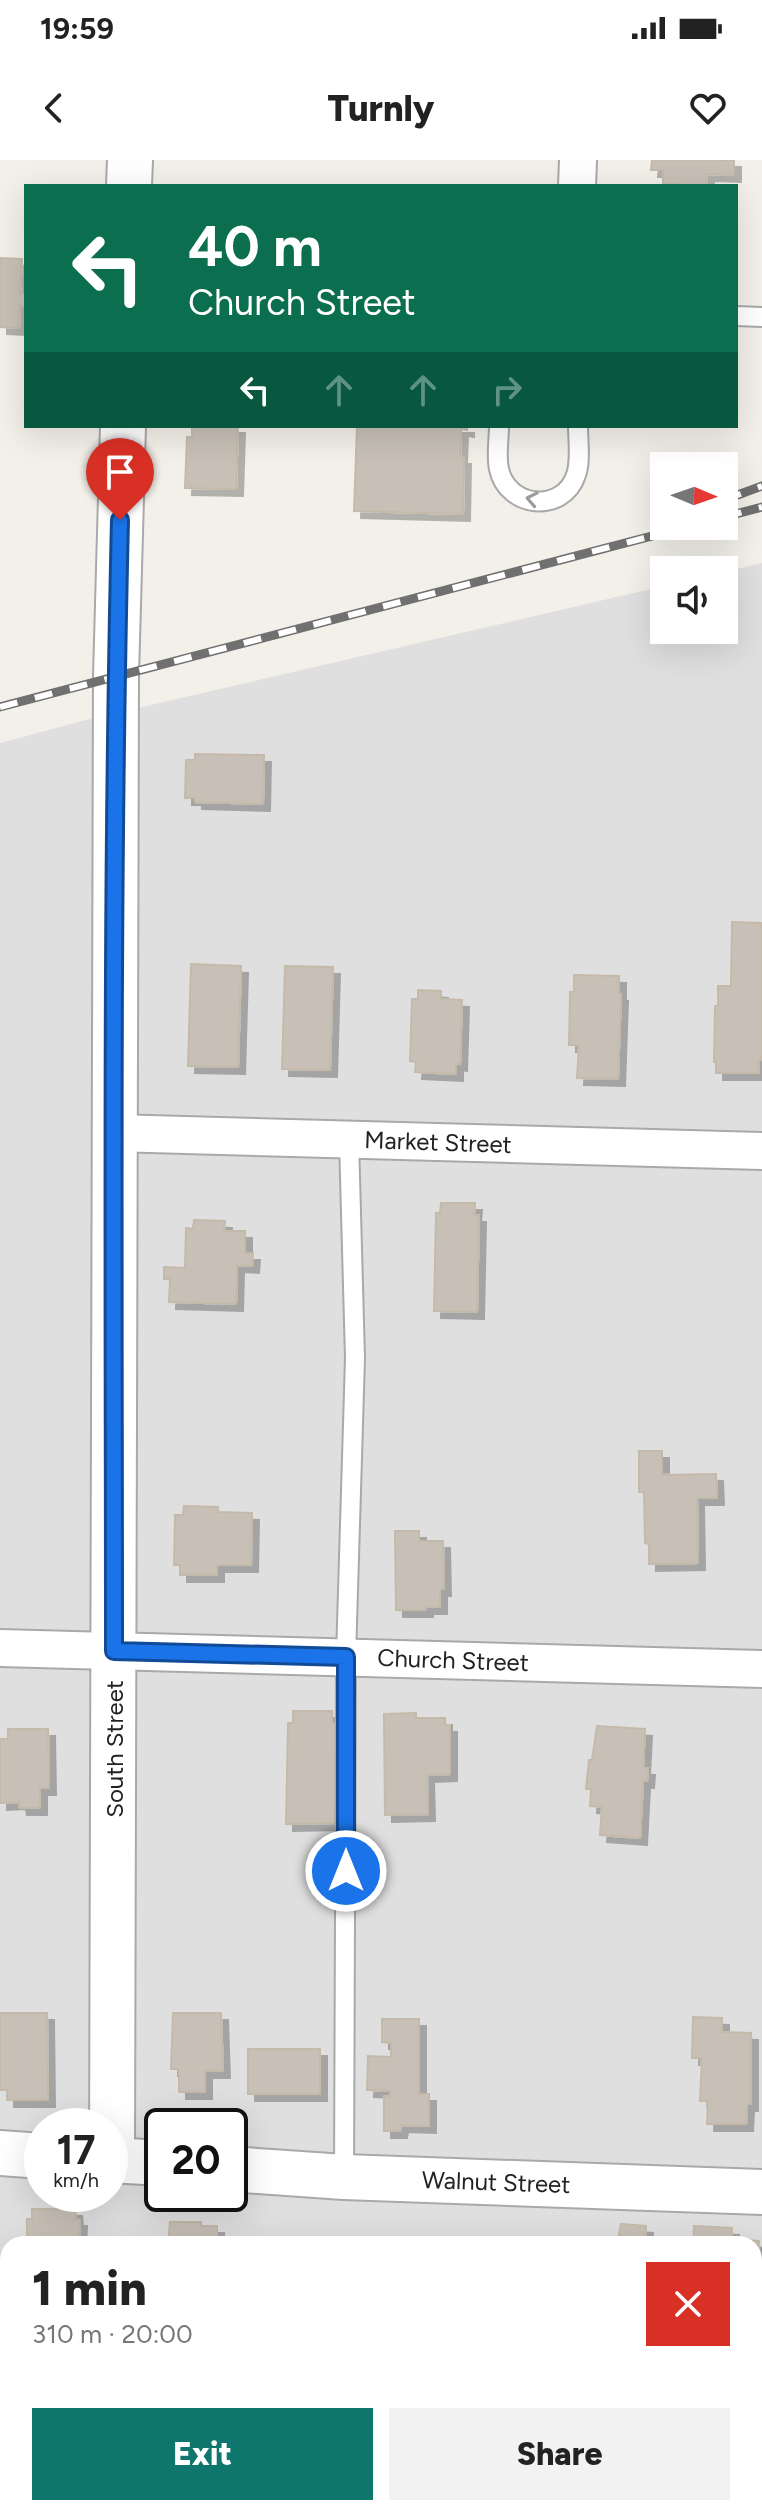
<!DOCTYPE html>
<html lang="en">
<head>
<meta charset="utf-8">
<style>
  body { margin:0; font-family:Figtree,sans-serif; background:#f2f2f2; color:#222; height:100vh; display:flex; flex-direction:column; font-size:30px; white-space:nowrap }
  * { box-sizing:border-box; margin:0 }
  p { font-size:26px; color:#767676 }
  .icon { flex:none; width:44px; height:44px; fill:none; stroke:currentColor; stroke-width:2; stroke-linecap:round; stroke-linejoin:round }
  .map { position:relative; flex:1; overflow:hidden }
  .drawer { position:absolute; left:0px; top:2076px; width:762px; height:280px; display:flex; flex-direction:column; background:#fff; border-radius:24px 24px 0 0; box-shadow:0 8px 32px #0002 }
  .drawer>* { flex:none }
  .hud { position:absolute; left:24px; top:24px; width:714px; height:244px; border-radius:0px; box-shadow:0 8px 32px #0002; background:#0b6e4f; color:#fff; overflow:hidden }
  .needle { width:52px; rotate:92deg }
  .controls { position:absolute; left:650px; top:292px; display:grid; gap:16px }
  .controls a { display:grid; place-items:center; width:88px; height:88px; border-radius:0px; background:#fff; box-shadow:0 8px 32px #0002; font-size:40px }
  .speed { position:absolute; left:24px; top:1948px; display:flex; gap:16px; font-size:40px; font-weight:700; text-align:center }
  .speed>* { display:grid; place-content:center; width:104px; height:104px; border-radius:50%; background:#fff; box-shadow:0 8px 32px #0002; line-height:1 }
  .speed small { font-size:20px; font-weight:400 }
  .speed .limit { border:4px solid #111; border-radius:12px; background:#fff; color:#111 }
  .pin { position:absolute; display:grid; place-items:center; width:68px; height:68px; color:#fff; margin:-82px -34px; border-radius:50% 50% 50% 0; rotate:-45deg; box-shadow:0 0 8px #0007 }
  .pin .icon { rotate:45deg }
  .me { position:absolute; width:88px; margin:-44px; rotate:0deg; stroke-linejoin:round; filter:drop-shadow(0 0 6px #0008) }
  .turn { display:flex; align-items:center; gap:28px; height:168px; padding:0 32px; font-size:36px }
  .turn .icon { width:104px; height:104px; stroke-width:2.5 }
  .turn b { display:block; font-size:56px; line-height:68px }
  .lanes { display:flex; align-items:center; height:76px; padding:0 32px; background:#0003; justify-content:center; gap:40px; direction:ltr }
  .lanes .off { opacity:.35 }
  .round { display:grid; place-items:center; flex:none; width:84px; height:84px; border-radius:0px; background:#f2f2f2 }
  .summary { display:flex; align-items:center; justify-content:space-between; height:136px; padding:0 32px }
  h1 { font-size:48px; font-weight:800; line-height:60px }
  .action { display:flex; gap:16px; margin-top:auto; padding:16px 32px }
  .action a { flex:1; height:92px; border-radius:0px; background:#0f766e; color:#fff; font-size:32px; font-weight:800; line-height:92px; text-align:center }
  .action a+a { background:#f2f2f2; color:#222 }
  .status { display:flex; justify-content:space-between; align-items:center; height:56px; padding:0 40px; background:#fff; direction:ltr }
  .status svg { height:22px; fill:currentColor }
  header { display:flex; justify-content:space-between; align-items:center; height:104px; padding:0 32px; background:#fff; font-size:36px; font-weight:800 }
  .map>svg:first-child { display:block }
</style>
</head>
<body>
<div class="status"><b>19:59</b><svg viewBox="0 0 49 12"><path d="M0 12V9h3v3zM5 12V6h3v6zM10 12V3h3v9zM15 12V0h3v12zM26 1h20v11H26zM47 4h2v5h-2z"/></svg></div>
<header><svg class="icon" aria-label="back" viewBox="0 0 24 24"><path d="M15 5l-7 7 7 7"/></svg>Turnly<svg class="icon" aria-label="heart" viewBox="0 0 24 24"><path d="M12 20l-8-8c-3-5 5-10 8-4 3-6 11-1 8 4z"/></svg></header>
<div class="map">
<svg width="762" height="2356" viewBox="0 0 762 2356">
  <defs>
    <filter id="shadow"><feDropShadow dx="7" dy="7" stdDeviation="0" flood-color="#0004"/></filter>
  </defs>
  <rect width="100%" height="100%" fill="#f2f0e8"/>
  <path fill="#e0dfdf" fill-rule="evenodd" d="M 762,403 L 762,2356 L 0,2356 L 0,583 L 82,561 L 664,426 L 664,470 L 724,470 L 724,412 ZM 42,1966 L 110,1966 L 110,2034 L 42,2034 ZM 162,1966 L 230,1966 L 230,2034 L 162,2034 ZM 8,2084 L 754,2084 L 754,2348 L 8,2348 Z"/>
  <path fill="#c8c0b7" stroke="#c5baaa" stroke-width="2" filter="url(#shadow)" d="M 652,0 L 734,0 L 734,15 L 707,14 L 706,25 L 663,24 L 663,10 L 651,10 Z
    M 0,98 L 22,99 L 20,134 L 26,134 L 26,146 L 20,145 L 19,168 L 0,167 Z
    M 192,266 L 238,266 L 236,329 L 185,328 L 187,277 L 192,277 Z
    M 357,266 L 467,266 L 467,270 L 461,269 L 460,297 L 464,297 L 463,354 L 354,351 Z
    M 195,594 L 264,595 L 263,644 L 195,642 L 195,638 L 185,638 L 186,600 L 195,600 Z
    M 732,762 L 762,763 L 762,900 L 759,900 L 759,913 L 716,913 L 716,902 L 714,902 L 715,846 L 718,846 L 718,826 L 731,826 Z
    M 191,804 L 241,806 L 238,907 L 188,906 Z
    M 285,806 L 333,807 L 330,910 L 282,909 Z
    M 574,815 L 619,816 L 619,834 L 621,834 L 618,919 L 577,918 L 579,885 L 569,885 L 570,832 L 574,832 Z
    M 418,830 L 441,831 L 441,839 L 462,840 L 460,904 L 456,903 L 456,914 L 415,912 L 416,902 L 410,901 L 412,839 L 418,839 Z
    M 441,1043 L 475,1043 L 474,1055 L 479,1055 L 477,1152 L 434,1151 L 436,1053 L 440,1053 Z
    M 194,1060 L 225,1061 L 224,1071 L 245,1071 L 245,1093 L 253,1093 L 252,1106 L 237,1105 L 236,1144 L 169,1142 L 170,1119 L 164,1119 L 164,1107 L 185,1108 L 186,1068 L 193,1069 Z
    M 639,1291 L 662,1291 L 662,1315 L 716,1314 L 717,1338 L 697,1338 L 698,1403 L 649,1404 L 649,1384 L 645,1383 L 644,1332 L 639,1332 Z
    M 184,1346 L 218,1347 L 218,1352 L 252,1353 L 251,1405 L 217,1405 L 217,1415 L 180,1415 L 180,1405 L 174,1405 L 175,1355 L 183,1355 Z
    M 395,1371 L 419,1371 L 419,1381 L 443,1381 L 444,1429 L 440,1429 L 440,1447 L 426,1447 L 426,1450 L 396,1450 Z
    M 293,1551 L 332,1551 L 332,1563 L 337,1563 L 336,1663 L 286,1664 L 288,1563 L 293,1563 Z
    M 416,1553 L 416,1558 L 445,1558 L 445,1565 L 450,1565 L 450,1614 L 427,1615 L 428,1654 L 385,1655 L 384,1554 Z
    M 597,1566 L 645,1569 L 643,1608 L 648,1608 L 647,1621 L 643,1621 L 640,1678 L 600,1675 L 602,1647 L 590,1646 L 591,1629 L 586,1629 L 589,1600 L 592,1600 Z
    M 8,1569 L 48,1569 L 49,1628 L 40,1628 L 40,1648 L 20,1648 L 19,1642 L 0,1643 L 0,1579 L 8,1579 Z
    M 0,1853 L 47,1853 L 48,1940 L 7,1940 L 7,1930 L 0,1930 Z
    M 173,1853 L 221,1853 L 223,1911 L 205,1911 L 205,1932 L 179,1932 L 179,1909 L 171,1909 Z
    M 693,1857 L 722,1858 L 722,1872 L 751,1873 L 751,1944 L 747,1944 L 746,1964 L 707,1964 L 708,1941 L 700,1941 L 702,1898 L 692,1898 Z
    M 382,1859 L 419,1859 L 419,1934 L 429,1934 L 429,1966 L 401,1965 L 400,1971 L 384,1971 L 384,1936 L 390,1936 L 390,1931 L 367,1930 L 368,1896 L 391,1897 L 391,1883 L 382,1882 Z
    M 248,1889 L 320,1889 L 320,1934 L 248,1934 Z
    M 32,2049 L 75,2049 L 76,2059 L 80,2059 L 79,2084 L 27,2084 L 27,2059 L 32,2059 Z
    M 170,2062 L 201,2062 L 201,2066 L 217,2066 L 217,2084 L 168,2084 Z
    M 621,2064 L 646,2066 L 645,2084 L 593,2084 L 617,2084 Z
    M 694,2066 L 732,2068 L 731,2079 L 759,2081 L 754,2128 L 754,2084 L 693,2084 Z"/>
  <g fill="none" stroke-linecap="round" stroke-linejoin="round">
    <g stroke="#a9a9a9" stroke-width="22">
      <path id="service" d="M 736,156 L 762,157
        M 499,266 C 499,279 496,296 499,309 C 507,348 563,354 576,315 C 581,301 578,281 578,266
        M 344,2017 L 346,1497 L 355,1198 L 349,980"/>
    </g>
    <g stroke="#a9a9a9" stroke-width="40">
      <path id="minor" d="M 577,26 L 578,0
        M 114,973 L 762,991
        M 0,1488 L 762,1509"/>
    </g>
    <g stroke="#a9a9a9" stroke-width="48">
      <path id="tertiary" d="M 129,26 L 130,0
        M 0,1993 L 42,1996
        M 110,2000 L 162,2003
        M 112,2000 L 116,516 L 123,266
        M 230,2009 L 344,2017 L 762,2032"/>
    </g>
    <use href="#service" stroke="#fff" stroke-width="18"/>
    <use href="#minor" stroke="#fff" stroke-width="36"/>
    <use href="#tertiary" stroke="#fff" stroke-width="44"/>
    <g stroke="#707070" stroke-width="9">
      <path id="rail" d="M 724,340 L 762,326
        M 724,357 L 762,347
        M 0,547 L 690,366"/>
    </g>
    <use href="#rail" stroke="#fff" stroke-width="6" stroke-dasharray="18" stroke-linecap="butt"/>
  </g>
  <defs><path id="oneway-chevron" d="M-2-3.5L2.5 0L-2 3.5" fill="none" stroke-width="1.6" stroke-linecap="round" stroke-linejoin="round" transform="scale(2)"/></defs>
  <use stroke="#9c9c9c" href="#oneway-chevron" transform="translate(532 339) rotate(-169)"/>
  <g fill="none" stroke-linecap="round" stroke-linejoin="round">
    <g stroke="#114b97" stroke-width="20">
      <path id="route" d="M 120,360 C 111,737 114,1114 114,1491 L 346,1497 L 346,1711"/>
    </g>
    <use href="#route" stroke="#1a73e8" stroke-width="14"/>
  </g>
  <g text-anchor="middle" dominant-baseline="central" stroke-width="8" stroke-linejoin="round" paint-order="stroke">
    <g font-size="24" fill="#222" stroke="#fff">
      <text transform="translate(438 982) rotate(2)">Market Street</text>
      <text transform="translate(453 1500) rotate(2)">Church Street</text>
      <text transform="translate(114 1589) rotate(-90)">South Street</text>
      <text transform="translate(496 2022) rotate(2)">Walnut Street</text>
    </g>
  </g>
</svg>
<div class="controls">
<a><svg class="needle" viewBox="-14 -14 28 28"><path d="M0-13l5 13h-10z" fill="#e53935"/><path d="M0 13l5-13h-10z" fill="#767676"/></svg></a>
<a><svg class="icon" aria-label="sound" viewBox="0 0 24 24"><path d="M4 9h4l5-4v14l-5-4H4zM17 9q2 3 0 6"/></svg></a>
</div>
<div class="speed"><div>17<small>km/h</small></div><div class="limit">20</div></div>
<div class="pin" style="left:120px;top:360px;background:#d93025"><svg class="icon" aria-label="arrive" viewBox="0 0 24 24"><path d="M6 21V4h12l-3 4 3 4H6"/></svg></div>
<svg class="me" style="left:346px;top:1711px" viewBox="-20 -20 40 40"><circle r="17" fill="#1a73e8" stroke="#fff" stroke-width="3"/><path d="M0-11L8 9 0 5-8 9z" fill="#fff"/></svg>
<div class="hud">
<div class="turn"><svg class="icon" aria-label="left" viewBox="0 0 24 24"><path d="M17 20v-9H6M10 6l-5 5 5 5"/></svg><div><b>40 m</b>Church Street</div></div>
<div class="lanes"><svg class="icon" aria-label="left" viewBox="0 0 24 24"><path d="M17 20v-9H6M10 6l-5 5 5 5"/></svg><svg class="icon off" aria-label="ahead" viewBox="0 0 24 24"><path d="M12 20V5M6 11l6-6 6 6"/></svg><svg class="icon off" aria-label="ahead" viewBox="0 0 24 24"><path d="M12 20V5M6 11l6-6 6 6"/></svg><svg class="icon off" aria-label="right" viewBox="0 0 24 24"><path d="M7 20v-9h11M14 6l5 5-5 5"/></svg></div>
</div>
<section class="drawer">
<div class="summary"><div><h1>1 min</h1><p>310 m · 20:00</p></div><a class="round" style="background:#d93025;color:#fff"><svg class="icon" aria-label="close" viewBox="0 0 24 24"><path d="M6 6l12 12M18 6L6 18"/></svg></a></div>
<div class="action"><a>Exit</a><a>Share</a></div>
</section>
</div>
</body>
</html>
